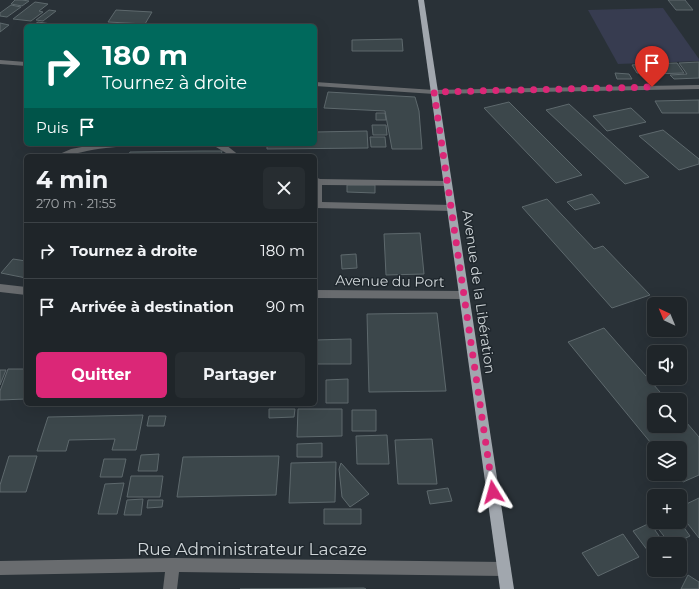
<!DOCTYPE html>
<html lang="fr">
<head>
<meta charset="utf-8">
<style>
  body { margin:0; font-family:Montserrat,sans-serif; background:#272d31; color:#f1f3f6; height:100vh; display:flex; flex-direction:column; font-size:15px; white-space:nowrap }
  * { box-sizing:border-box; margin:0 }
  p { font-size:13px; color:#a1a5a8 }
  .icon { flex:none; width:22px; height:22px; fill:none; stroke:currentColor; stroke-width:2; stroke-linecap:round; stroke-linejoin:round }
  .map { position:relative; flex:1; overflow:hidden }
  .panel { position:absolute; left:24px; top:154px; width:293px; height:252px; display:flex; flex-direction:column; background:#1f2529; border-radius:6px; box-shadow:0 4px 16px #0002,0 0 0 1px #3c4246 }
  .panel>* { flex:none }
  .banner { position:absolute; left:24px; top:24px; width:293px; height:122px; border-radius:6px; box-shadow:0 4px 16px #0002,0 0 0 1px #3c4246; background:#00695c; color:#fff; overflow:hidden }
  .needle { width:26px; rotate:316deg }
  .tools { position:absolute; left:647px; top:297px; display:grid; gap:8px }
  .tools a { display:grid; place-items:center; width:40px; height:40px; border-radius:6px; background:#1f2529; box-shadow:0 4px 16px #0002,0 0 0 1px #3c4246; font-size:20px }
  .pin { position:absolute; display:grid; place-items:center; width:34px; height:34px; color:#fff; margin:-41px -17px; border-radius:50% 50% 50% 0; rotate:-45deg; box-shadow:0 0 4px #0007 }
  .pin .icon { rotate:45deg }
  .me { position:absolute; width:44px; margin:-22px; rotate:352deg; stroke-linejoin:round; filter:drop-shadow(0 0 3px #0008) }
  .turn { display:flex; align-items:center; gap:14px; height:84px; padding:0 12px; font-size:18px }
  .turn .icon { width:52px; height:52px; stroke-width:2.5 }
  .turn b { display:block; font-size:28px; line-height:34px }
  .then { display:flex; align-items:center; height:38px; padding:0 12px; background:#0003; gap:8px; font-size:15px }
  .round { display:grid; place-items:center; flex:none; width:42px; height:42px; border-radius:6px; background:#272d31 }
  .headline { display:flex; align-items:center; justify-content:space-between; height:68px; padding:0 12px }
  h1 { font-size:24px; font-weight:700; line-height:30px }
  .button { display:flex; gap:8px; margin-top:auto; padding:8px 12px }
  .button a { flex:1; height:46px; border-radius:6px; background:#db2777; color:#fff; font-size:16px; font-weight:700; line-height:46px; text-align:center }
  .button a+a { background:#272d31; color:#f1f3f6 }
  ul { padding:0; list-style:none }
  li { display:flex; align-items:center; gap:12px; height:56px; padding:0 12px; border-top:1px solid #3c4246 }
  li div { flex:1 }
  li b { display:block; font-size:15px }
  li em { font-style:normal }
  .map>svg:first-child { display:block }
</style>
</head>
<body>
<div class="map">
<svg width="699" height="589" viewBox="0 0 699 589">
  <rect width="100%" height="100%" fill="#293137"/>
  <path fill="#373c50" d="M 663,8 L 699,59 L 699,61 L 618,64 L 588,10 Z"/>
  <path fill="#3c474b" stroke="#5e696d" d="M 15,0 L 22,0 L 29,1 L 22,6 L 11,4 Z
    M 668,0 L 685,0 L 693,10 L 676,10 Z
    M 35,2 L 48,4 L 39,11 L 43,12 L 31,21 L 13,19 Z
    M 11,5 L 21,7 L 7,17 L 0,16 L 0,13 Z
    M 49,10 L 56,11 L 43,21 L 36,20 Z
    M 116,10 L 152,12 L 145,24 L 108,22 Z
    M 38,22 L 51,24 L 49,26 L 32,26 Z
    M 0,23 L 9,25 L 0,32 Z
    M 402,39 L 403,51 L 352,51 L 352,40 Z
    M 699,62 L 699,78 L 674,79 L 670,75 L 687,74 L 679,63 Z
    M 677,63 L 684,73 L 651,74 L 645,64 Z
    M 643,64 L 648,73 L 637,73 L 632,65 Z
    M 615,73 L 629,74 L 632,79 L 617,79 Z
    M 328,92 L 415,97 L 419,111 L 422,149 L 392,149 L 385,111 L 324,108 Z
    M 699,100 L 699,113 L 662,113 L 655,101 Z
    M 509,102 L 582,175 L 556,183 L 484,108 Z
    M 569,104 L 649,177 L 625,184 L 546,110 Z
    M 631,108 L 646,122 L 607,131 L 593,116 Z
    M 376,113 L 385,113 L 386,120 L 376,120 Z
    M 372,125 L 386,125 L 387,135 L 373,135 Z
    M 663,130 L 699,159 L 699,164 L 679,170 L 639,136 Z
    M 367,131 L 368,148 L 267,149 L 267,144 L 315,144 L 315,132 Z
    M 370,137 L 385,137 L 386,147 L 371,147 Z
    M 203,151 L 222,151 L 221,156 L 128,156 L 130,152 Z
    M 347,185 L 375,185 L 375,193 L 347,192 Z
    M 592,194 L 600,203 L 575,210 L 567,202 Z
    M 547,199 L 594,249 L 603,246 L 650,295 L 612,308 L 522,207 Z
    M 420,233 L 424,274 L 386,275 L 384,234 Z
    M 356,254 L 357,268 L 342,269 L 341,255 Z
    M 13,259 L 26,261 L 26,278 L 1,273 Z
    M 437,313 L 446,391 L 369,392 L 367,314 Z
    M 604,328 L 667,400 L 654,400 L 654,426 L 680,426 L 680,415 L 699,437 L 699,475 L 683,482 L 676,474 L 680,474 L 680,448 L 655,448 L 568,342 Z
    M 351,339 L 351,364 L 315,364 L 315,340 Z
    M 8,369 L 26,369 L 26,399 L 0,400 L 0,391 Z
    M 0,370 L 6,370 L 0,385 Z
    M 348,379 L 348,403 L 326,403 L 326,380 Z
    M 269,409 L 295,409 L 294,417 L 269,418 Z
    M 298,409 L 342,409 L 342,436 L 297,437 Z
    M 352,410 L 376,410 L 376,431 L 352,431 Z
    M 143,415 L 136,450 L 112,450 L 115,439 L 69,440 L 66,451 L 37,451 L 48,417 Z
    M 149,416 L 166,416 L 164,426 L 147,426 Z
    M 387,435 L 389,464 L 357,464 L 356,436 Z
    M 432,439 L 437,484 L 398,484 L 395,440 Z
    M 322,443 L 322,457 L 297,457 L 297,444 Z
    M 159,454 L 157,471 L 138,471 L 141,455 Z
    M 9,456 L 37,456 L 26,492 L 0,492 L 0,485 Z
    M 279,456 L 276,495 L 177,497 L 183,457 Z
    M 104,459 L 126,459 L 122,477 L 100,477 Z
    M 336,462 L 335,502 L 289,503 L 291,463 Z
    M 341,463 L 369,494 L 350,507 L 342,497 L 339,469 Z
    M 131,476 L 163,476 L 160,497 L 127,497 Z
    M 124,483 L 117,514 L 98,514 L 105,484 Z
    M 448,488 L 452,501 L 430,504 L 427,491 Z
    M 699,498 L 699,538 L 680,514 L 680,507 Z
    M 143,499 L 141,515 L 124,515 L 127,500 Z
    M 148,500 L 163,500 L 162,507 L 147,508 Z
    M 324,509 L 361,509 L 361,524 L 324,524 Z
    M 654,516 L 654,522 L 680,522 L 690,536 L 673,544 L 670,544 L 650,518 Z
    M 650,523 L 664,543 L 654,544 L 654,549 L 648,551 L 633,531 Z
    M 623,534 L 639,557 L 598,576 L 582,553 Z
    M 688,575 L 699,582 L 699,589 L 681,589 Z
    M 364,588 L 366,589 L 240,589 Z"/>
  <g fill="none" stroke-linecap="round" stroke-linejoin="round">
    <path fill="#696c6f" fill-rule="evenodd" d="M 0,60 L 26,62 L 26,66 L 0,64 Z
      M 315,82 L 434,90 L 699,85 L 699,89 L 434,94 L 315,86 Z
      M 98,144 L 190,144 L 186,146 C 159,147 133,145 106,148 C 89,149 72,156 55,156 L 71,149 Z
      M 211,144 L 226,145 L 240,156 L 231,156 Z
      M 315,177 L 320,179 L 448,181 L 452,184 L 451,186 L 322,185 L 322,202 L 452,205 L 456,208 L 452,211 L 315,208 Z
      M 0,284 L 26,287 L 26,295 L 0,292 Z
      M 315,290 L 464,291 L 468,292 L 469,295 L 468,298 L 464,299 L 315,298 Z
      M 173,558 L 504,562 L 509,564 L 511,569 L 509,574 L 504,576 L 179,572 L 177,589 L 163,589 L 165,572 L 0,575 L 0,561 Z"/>
    <path fill="#a1a7ae" fill-rule="evenodd" d="M 418,0 L 424,0 L 514,589 L 500,589 Z"/>
  </g>
  <g fill="none" stroke-linecap="round" stroke-linejoin="round">
    <path stroke="#db2777" stroke-width="7" stroke-dasharray="0 12.6" d="M 493,492 L 434,92 L 652,87"/>
  </g>
  <g text-anchor="middle" dominant-baseline="central" stroke-width="3" stroke-linejoin="round" paint-order="stroke">
    <g font-size="14" fill="#cfd5d8" stroke="#1f272d">
      <text transform="translate(390 281) rotate(1)">Avenue du Port</text>
      <text transform="translate(479 292) rotate(82)">Avenue de la Libération</text>
    </g>
    <g font-size="17" fill="#cfd5d8" stroke="#1f272d">
      <text x="252" y="549">Rue Administrateur Lacaze</text>
    </g>
  </g>
</svg>
<div class="tools">
<a><svg class="needle" viewBox="-14 -14 28 28"><path d="M0-13l5 13h-10z" fill="#e53935"/><path d="M0 13l5-13h-10z" fill="#a1a5a8"/></svg></a>
<a><svg class="icon" aria-label="sound" viewBox="0 0 24 24"><path d="M4 9h4l5-4v14l-5-4H4zM17 9q2 3 0 6"/></svg></a>
<a><svg class="icon" aria-label="search" viewBox="0 0 24 24"><circle cx="10" cy="10" r="6"/><path d="M15 15l6 6"/></svg></a>
<a><svg class="icon" aria-label="layers" viewBox="0 0 24 24"><path d="M12 4l9 5-9 5-9-5zM3 14l9 5 9-5"/></svg></a>
<a>+</a>
<a>−</a>
</div>
<div class="pin" style="left:652px;top:87px;background:#d93025"><svg class="icon" aria-label="arrive" viewBox="0 0 24 24"><path d="M6 21V4h12l-3 4 3 4H6"/></svg></div>
<svg class="me" style="left:493px;top:492px" viewBox="-20 -20 40 40"><path d="M0-17L14 15 0 8-14 15z" fill="#db2777" stroke="#fff" stroke-width="4"/></svg>
<div class="banner">
<div class="turn"><svg class="icon" aria-label="right" viewBox="0 0 24 24"><path d="M7 20v-9h11M14 6l5 5-5 5"/></svg><div><b>180 m</b>Tournez à droite</div></div>
<div class="then">Puis<svg class="icon" aria-label="arrive" viewBox="0 0 24 24"><path d="M6 21V4h12l-3 4 3 4H6"/></svg></div>
</div>
<section class="panel">
<div class="headline"><div><h1>4 min</h1><p>270 m · 21:55</p></div><a class="round"><svg class="icon" aria-label="close" viewBox="0 0 24 24"><path d="M6 6l12 12M18 6L6 18"/></svg></a></div>
<ul>
<li><svg class="icon" aria-label="right" viewBox="0 0 24 24"><path d="M7 20v-9h11M14 6l5 5-5 5"/></svg><div><b>Tournez à droite</b></div><em>180 m</em></li>
<li><svg class="icon" aria-label="arrive" viewBox="0 0 24 24"><path d="M6 21V4h12l-3 4 3 4H6"/></svg><div><b>Arrivée à destination</b></div><em>90 m</em></li>
</ul>
<div class="button"><a>Quitter</a><a>Partager</a></div>
</section>
</div>
</body>
</html>
